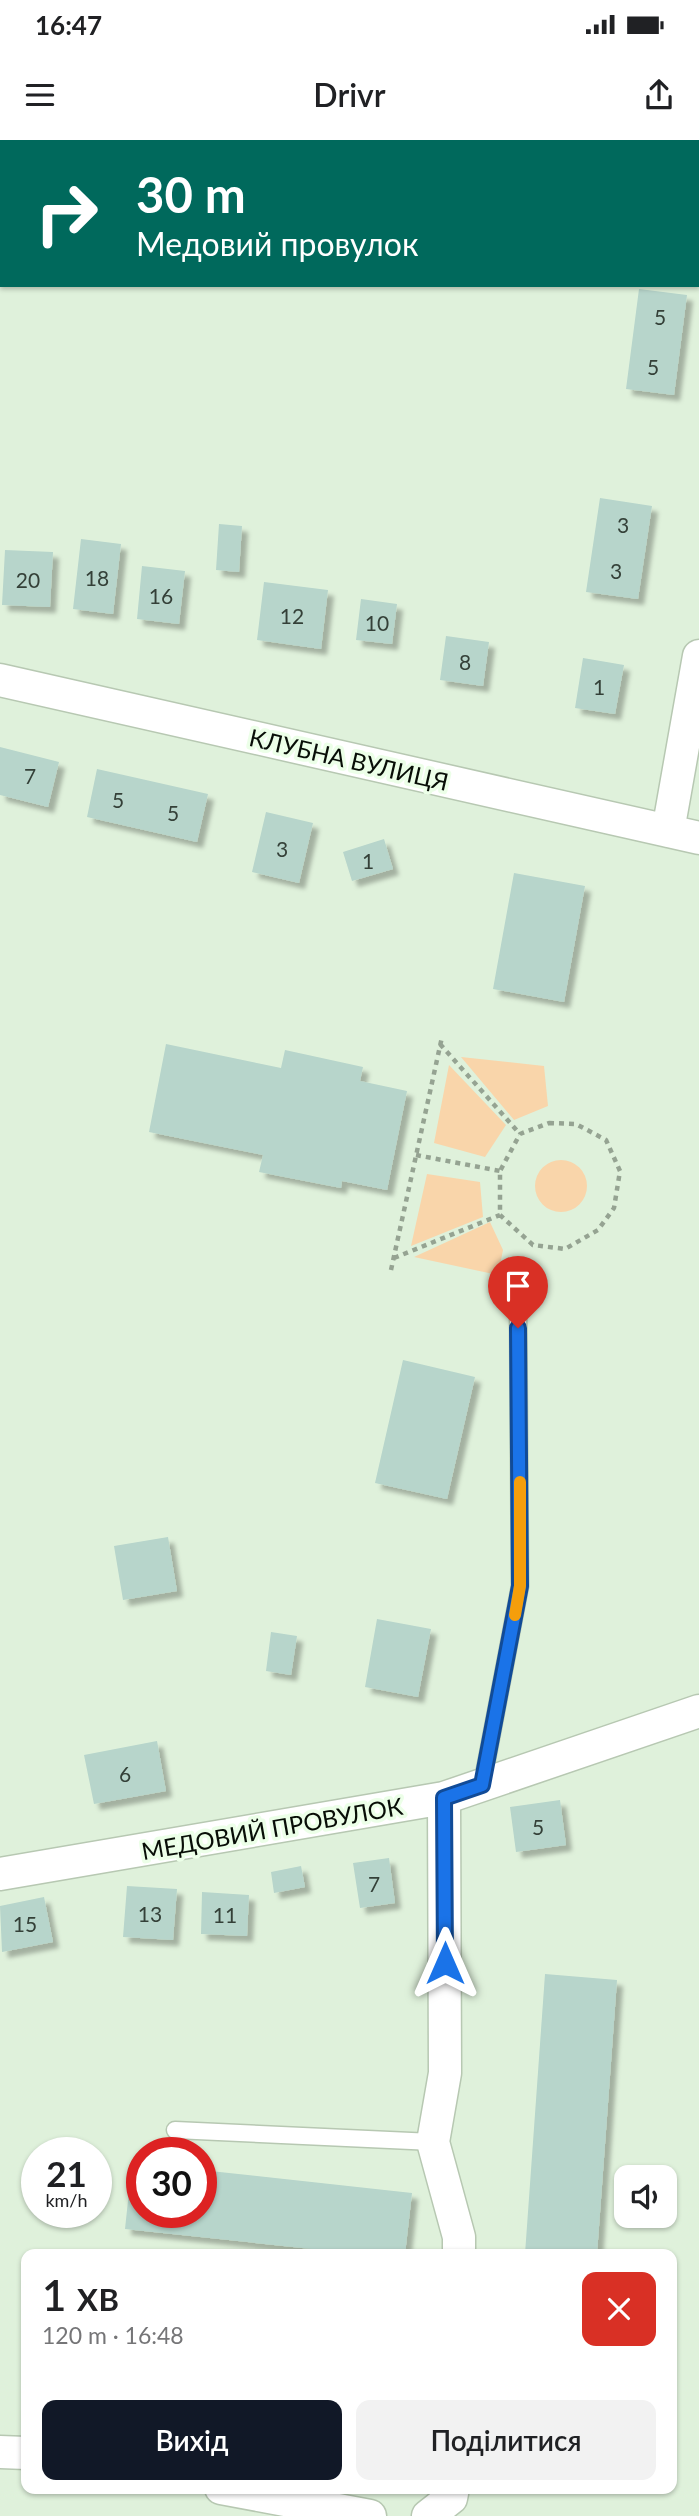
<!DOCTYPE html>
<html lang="uk">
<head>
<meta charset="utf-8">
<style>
  body { margin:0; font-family:Lato,sans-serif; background:#f2f2f2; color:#202124; height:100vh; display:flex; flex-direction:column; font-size:26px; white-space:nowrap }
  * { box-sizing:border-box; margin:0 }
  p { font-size:23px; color:#757577 }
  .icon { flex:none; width:38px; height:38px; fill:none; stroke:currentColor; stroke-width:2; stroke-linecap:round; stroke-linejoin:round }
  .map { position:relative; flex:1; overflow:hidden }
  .sheet { position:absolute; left:21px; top:2109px; width:656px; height:245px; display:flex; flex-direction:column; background:#fff; border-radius:14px; box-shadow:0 2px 5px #0004 }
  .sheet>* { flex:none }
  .top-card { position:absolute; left:0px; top:0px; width:700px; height:147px; box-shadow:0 2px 5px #0004; background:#00695c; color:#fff; overflow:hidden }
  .fabs { position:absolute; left:614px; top:2025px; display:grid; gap:14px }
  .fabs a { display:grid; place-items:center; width:63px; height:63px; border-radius:14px; background:#fff; box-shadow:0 2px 5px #0004; font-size:35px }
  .speed { position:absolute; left:21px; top:1997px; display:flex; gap:14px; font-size:35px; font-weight:700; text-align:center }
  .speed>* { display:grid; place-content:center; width:91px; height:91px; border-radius:50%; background:#fff; box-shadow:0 2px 5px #0004; line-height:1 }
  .speed small { font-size:18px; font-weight:400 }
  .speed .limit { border:10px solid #d22; background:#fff; color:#111 }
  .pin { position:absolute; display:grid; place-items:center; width:60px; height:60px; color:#fff; margin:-72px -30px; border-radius:50% 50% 50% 0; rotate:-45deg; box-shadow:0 0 7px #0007 }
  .pin .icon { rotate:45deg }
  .me { position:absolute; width:77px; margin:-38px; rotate:0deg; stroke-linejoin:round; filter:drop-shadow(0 0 5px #0008) }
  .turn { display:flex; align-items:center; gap:24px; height:147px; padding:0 21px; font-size:32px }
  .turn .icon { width:91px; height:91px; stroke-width:2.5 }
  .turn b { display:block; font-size:49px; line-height:60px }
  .round { display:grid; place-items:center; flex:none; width:74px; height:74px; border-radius:14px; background:#f2f2f2 }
  .headline { display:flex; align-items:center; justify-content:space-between; height:119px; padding:0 21px }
  h1 { font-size:42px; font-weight:600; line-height:52px }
  .cta { display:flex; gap:14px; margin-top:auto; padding:14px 21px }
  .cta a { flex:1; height:80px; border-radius:14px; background:#111827; color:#fff; font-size:28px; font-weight:600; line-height:80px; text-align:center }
  .cta a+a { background:#f2f2f2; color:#202124 }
  .status { display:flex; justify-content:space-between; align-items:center; height:49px; padding:0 35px; background:#fff; direction:ltr }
  .status svg { height:19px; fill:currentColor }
  header { display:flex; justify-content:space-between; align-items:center; height:91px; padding:0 21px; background:#fff; font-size:32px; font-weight:600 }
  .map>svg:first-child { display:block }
</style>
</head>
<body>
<div class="status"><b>16:47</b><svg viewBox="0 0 49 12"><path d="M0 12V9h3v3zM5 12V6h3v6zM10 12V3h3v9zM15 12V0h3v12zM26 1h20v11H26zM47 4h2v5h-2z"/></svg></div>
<header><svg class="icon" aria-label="menu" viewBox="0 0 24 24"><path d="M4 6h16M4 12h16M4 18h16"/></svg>Drivr<svg class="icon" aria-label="share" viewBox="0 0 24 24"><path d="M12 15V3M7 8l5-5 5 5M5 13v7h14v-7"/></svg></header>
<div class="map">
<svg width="699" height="2376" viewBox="0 0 699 2376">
  <defs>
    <filter id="shadow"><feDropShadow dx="6" dy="6" stdDeviation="2" flood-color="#0004"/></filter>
  </defs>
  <rect width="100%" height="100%" fill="#dff1db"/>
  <path fill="#f9d5aa" d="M 461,917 L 544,926 L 548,966 L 514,980 Z
    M 449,925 L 506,985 L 485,1017 L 434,1003 Z
    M535 1046a26 26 0 1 1 52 0a26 26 0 1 1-52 0Z
    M 427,1034 L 480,1042 L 483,1077 L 411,1106 Z
    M 490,1082 L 503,1110 L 498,1135 L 414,1117 Z"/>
  <path fill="#b7d5cb" filter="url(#shadow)" d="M 639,149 L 687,155 L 674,255 L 626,249 Z
    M 600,358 L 652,366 L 638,459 L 586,452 Z
    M 219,384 L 242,386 L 239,432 L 216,430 Z
    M 81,399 L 121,404 L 113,474 L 73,469 Z
    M 5,410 L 53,412 L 50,467 L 2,465 Z
    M 142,426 L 185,431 L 179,484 L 137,479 Z
    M 264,442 L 328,450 L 321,509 L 257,500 Z
    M 361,459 L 397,464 L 392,504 L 356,500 Z
    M 446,496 L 489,502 L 483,546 L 440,540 Z
    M 583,518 L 624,525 L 615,574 L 575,568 Z
    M 0,607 L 59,622 L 48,667 L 0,655 Z
    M 97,629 L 208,654 L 197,702 L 87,677 Z
    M 266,672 L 313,683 L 299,743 L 252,732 Z
    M 384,699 L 393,729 L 352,741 L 343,712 Z
    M 514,733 L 585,746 L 564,862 L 493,849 Z
    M 166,904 L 281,928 L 285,910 L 363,927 L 360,941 L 407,951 L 387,1050 L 342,1041 L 341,1048 L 259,1032 L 263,1015 L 149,992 Z
    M 403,1220 L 475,1237 L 447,1359 L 375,1343 Z
    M 168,1397 L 177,1451 L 123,1460 L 114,1406 Z
    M 377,1479 L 431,1489 L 418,1557 L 365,1547 Z
    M 271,1492 L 297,1496 L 291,1535 L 266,1531 Z
    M 157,1601 L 166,1651 L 94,1664 L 84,1615 Z
    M 560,1660 L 566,1705 L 516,1712 L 510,1667 Z
    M 389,1718 L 395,1763 L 360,1768 L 353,1723 Z
    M 301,1726 L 305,1747 L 274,1753 L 271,1732 Z
    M 127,1746 L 177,1749 L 173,1800 L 123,1797 Z
    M 202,1752 L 249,1755 L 247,1796 L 201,1794 Z
    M 44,1757 L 53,1802 L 2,1812 L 0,1766 Z
    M 545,1834 L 617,1840 L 597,2114 L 525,2114 Z
    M 132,2023 L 142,2024 L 142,2072 L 201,2072 L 201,2030 L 412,2053 L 405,2114 L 359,2114 L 125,2089 Z"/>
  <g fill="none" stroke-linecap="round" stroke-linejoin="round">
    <g stroke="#b7c8b2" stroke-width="19">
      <path id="service" d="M 482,1645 L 520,1446 L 518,1162
        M 175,1990 L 433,2002"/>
    </g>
    <g stroke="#b7c8b2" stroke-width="35">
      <path id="minor" d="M 0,540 L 699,698
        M 668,691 L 699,516
        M 444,1658 L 445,1933 L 433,2002 L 459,2097 L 459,2114
        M 0,1734 L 444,1658 L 699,1571
        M 0,2312 L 26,2313
        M 221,2348 L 370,2376
        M 428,2376 L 451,2358 L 453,2348"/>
    </g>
    <path stroke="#95a392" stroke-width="4.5" stroke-dasharray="5 5" stroke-linecap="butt" d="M 440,904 L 520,994
      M 549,983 L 576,984 L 606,1000 L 620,1031 L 614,1068 L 598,1090 L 565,1109 L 533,1105 L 500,1075 L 500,1031 L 520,994 Z
      M 416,1015 L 500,1031
      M 394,1118 L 500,1075
      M 391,1130 L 442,897"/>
    <use href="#service" stroke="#fff" stroke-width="16"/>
    <use href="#minor" stroke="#fff" stroke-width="32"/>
  </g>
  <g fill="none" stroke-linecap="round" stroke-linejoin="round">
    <g stroke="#114b97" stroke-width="18">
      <path id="route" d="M 445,1823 L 444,1658 L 482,1645 L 520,1446 L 518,1188"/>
    </g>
    <use href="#route" stroke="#1a73e8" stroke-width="12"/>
    <path stroke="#f59e0b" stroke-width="12" d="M 515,1475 L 520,1446 L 520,1342"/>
  </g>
  <g text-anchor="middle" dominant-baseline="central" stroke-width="7" stroke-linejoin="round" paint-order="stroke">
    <g font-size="21" fill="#344038">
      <text x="660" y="176">5</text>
      <text x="653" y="226">5</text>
      <text x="623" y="384">3</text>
      <text x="616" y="430">3</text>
      <text x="97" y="437">18</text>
      <text x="28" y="439">20</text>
      <text x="161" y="455">16</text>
      <text x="292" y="475">12</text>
      <text x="377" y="482">10</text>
      <text x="465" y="521">8</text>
      <text x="599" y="546">1</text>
      <text x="30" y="635">7</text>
      <text x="118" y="659">5</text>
      <text x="173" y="672">5</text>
      <text x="282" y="708">3</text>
      <text x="368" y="720">1</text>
      <text x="125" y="1633">6</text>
      <text x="538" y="1686">5</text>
      <text x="374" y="1743">7</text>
      <text x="150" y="1773">13</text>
      <text x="225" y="1774">11</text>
      <text x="25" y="1783">15</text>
    </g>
    <g font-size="24" fill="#080e07" stroke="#ecffe8">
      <text transform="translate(349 619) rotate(13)">КЛУБНА ВУЛИЦЯ</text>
      <text transform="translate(272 1688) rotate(-10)">МЕДОВИЙ ПРОВУЛОК</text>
    </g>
  </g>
</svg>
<div class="fabs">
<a><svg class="icon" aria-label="sound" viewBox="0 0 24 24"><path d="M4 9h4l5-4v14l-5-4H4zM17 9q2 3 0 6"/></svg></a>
</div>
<div class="speed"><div>21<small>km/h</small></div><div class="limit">30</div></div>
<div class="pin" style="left:518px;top:1188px;background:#d93025"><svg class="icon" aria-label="arrive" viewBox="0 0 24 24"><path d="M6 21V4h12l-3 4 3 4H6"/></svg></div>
<svg class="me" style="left:445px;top:1823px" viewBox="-20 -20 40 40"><path d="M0-17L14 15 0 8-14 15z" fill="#1a73e8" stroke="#fff" stroke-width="4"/></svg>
<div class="top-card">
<div class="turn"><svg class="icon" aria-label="right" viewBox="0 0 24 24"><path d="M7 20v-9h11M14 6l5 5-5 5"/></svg><div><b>30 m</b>Медовий провулок</div></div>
</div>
<section class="sheet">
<div class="headline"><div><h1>1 хв</h1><p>120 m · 16:48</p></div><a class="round" style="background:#d93025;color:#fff"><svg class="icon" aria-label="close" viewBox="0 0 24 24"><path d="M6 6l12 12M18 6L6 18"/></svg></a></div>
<div class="cta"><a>Вихід</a><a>Поділитися</a></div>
</section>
</div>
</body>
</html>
